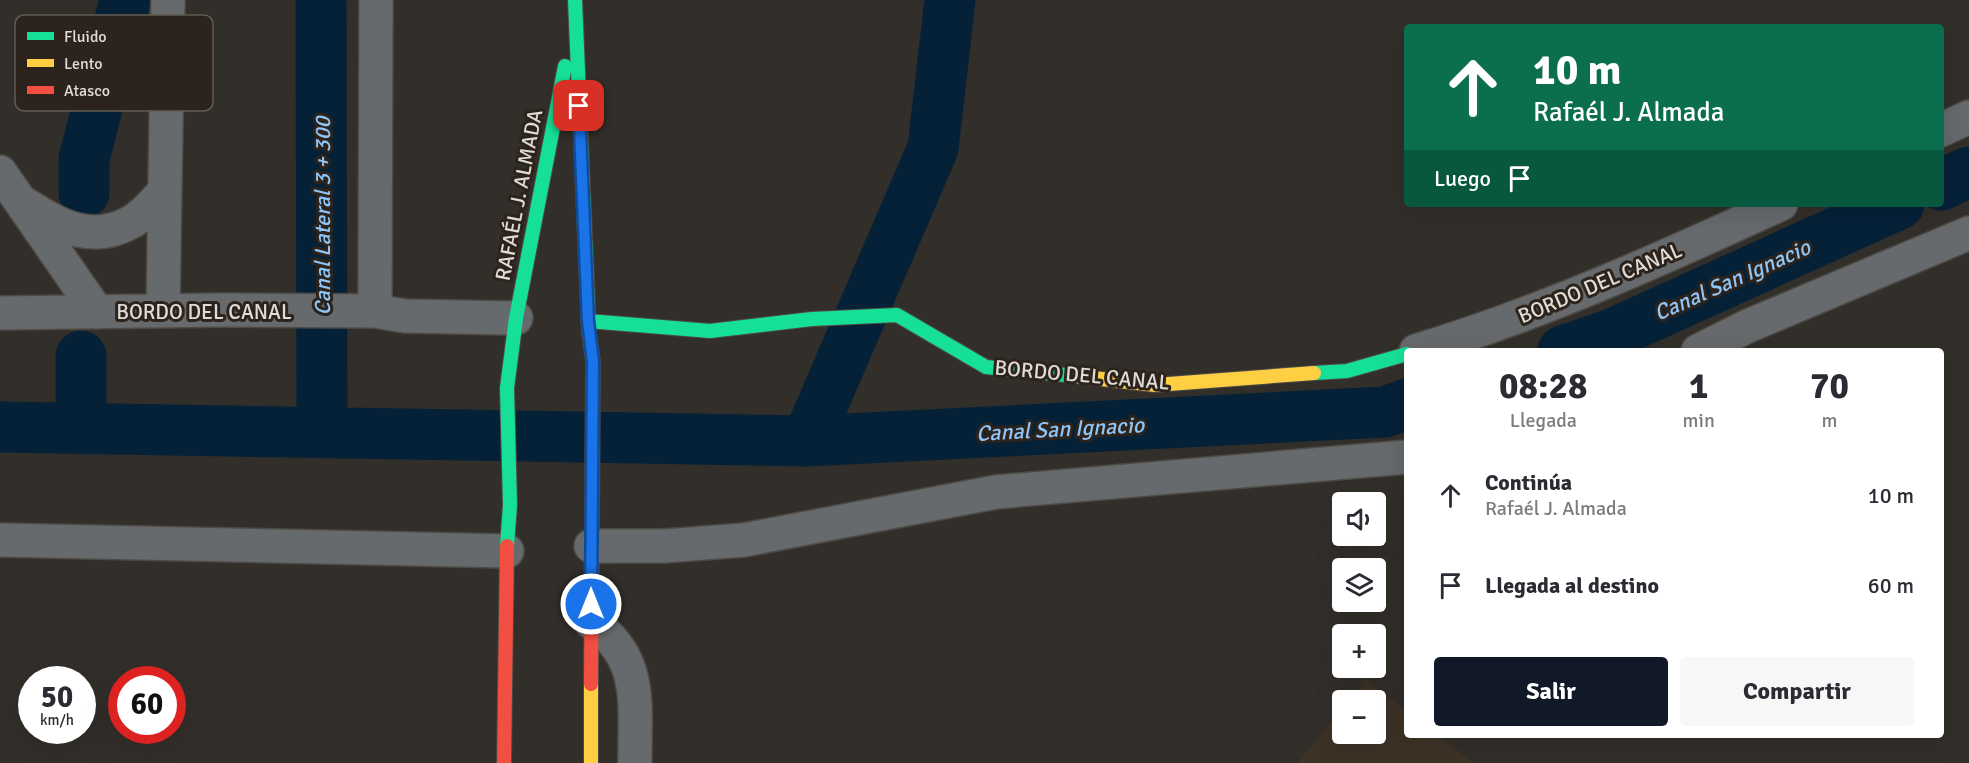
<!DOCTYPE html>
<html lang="es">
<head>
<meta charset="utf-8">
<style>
  body { margin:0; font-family:Signika,sans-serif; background:#f7f7f7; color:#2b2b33; height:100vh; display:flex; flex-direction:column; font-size:22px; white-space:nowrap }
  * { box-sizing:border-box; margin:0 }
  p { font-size:20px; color:#7c7c81 }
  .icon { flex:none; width:33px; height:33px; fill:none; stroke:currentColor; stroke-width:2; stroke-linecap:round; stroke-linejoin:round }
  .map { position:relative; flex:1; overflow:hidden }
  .panel { position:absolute; left:1404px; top:348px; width:540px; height:390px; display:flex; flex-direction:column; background:#fff; border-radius:6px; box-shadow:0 6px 24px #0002 }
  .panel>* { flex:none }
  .top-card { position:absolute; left:1404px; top:24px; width:540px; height:183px; border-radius:6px; box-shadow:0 6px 24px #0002; background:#0b6e4f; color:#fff; overflow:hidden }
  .tools { position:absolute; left:1332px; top:492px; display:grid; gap:12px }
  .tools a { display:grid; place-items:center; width:54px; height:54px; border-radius:6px; background:#fff; box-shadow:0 6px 24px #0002; font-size:30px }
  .speed { position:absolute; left:18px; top:666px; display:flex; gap:12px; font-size:30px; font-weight:700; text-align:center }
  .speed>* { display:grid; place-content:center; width:78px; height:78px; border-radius:50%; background:#fff; box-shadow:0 6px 24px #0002; line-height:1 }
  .speed small { font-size:15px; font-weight:400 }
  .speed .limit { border:9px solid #d22; background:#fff; color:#111 }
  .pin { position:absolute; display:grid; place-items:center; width:51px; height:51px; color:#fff; margin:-26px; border-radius:12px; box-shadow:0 3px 9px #0006 }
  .me { position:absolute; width:66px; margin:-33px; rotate:0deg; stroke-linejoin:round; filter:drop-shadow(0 0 4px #0008) }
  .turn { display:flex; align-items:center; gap:21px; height:126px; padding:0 30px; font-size:27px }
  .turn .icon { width:78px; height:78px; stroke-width:2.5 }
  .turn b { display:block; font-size:42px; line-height:51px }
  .then { display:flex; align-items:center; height:57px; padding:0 30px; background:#0003; gap:12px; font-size:22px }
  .eta { display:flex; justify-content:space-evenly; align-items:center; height:102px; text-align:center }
  .eta b { font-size:36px; font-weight:800; line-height:42px }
  .primary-button { display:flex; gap:12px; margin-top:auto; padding:12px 30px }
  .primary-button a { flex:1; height:69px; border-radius:6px; background:#111827; color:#fff; font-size:24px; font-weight:800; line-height:69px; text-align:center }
  .primary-button a+a { background:#f7f7f7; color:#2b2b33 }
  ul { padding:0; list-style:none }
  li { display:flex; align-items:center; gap:18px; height:90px; padding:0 30px }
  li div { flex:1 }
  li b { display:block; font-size:22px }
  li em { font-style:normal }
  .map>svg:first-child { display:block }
</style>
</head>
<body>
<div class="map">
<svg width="1969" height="763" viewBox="0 0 1969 763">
  <rect width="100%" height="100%" fill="#322e29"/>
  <path fill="#3d3226" d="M 1365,678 L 1407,712 L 1407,735 L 1437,735 L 1473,763 L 1298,763 L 1342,707 L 1342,734 L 1376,734 L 1376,700 L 1347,700 Z"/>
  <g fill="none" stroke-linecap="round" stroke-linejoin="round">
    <path stroke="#052138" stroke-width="51" d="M 321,0 L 322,433
      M 1941,185 L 1969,172
      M 84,193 L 84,159 L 125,0
      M 1563,351 L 1610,335 L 1899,204
      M 0,427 L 807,441 L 1385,412 L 1407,404
      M 81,429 L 81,356
      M 807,441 L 933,148 L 950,0"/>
    <g stroke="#4d4a45" stroke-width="36">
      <path id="street" d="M 1941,130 L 1969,117
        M 0,172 L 97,312
        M 25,204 C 60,226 92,245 133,221 C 145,214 155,201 164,192
        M 163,311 L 168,0
        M 375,311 L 376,0
        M 0,313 L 223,310 L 375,311 L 405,316 L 516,318
        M 1416,351 C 1542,313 1661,259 1781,204
        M 1698,351 L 1748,326 L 1969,233
        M 0,540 L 507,551
        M 591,546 L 664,546 L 744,540 L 996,492 L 1407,457
        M 591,622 C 645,658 634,707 635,763"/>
    </g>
    <g stroke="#4d4a45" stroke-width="16">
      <path id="fast" d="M 575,0 L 589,332
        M 588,321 L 710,331 L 812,319 L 897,315 L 986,367 L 1075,376
        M 1314,373 L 1347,371 L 1407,354
        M 507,546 L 510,505 L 507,388 L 516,318 L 565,66"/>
    </g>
    <g stroke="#4d4a45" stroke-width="16">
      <path id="slow" d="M 1075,376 L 1155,385 L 1314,373
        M 591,763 L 591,684"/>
    </g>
    <g stroke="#4d4a45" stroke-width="16">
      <path id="jam" d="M 589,332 L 593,361 L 591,684
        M 504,763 L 507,546"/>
    </g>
    <use href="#street" stroke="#666a6d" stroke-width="33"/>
    <use href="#fast" stroke="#16e098" stroke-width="14"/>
    <use href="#slow" stroke="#ffcf43" stroke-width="14"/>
    <use href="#jam" stroke="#f24e42" stroke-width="14"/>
  </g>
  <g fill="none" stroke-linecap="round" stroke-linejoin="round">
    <g stroke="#114b97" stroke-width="15">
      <path id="route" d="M 579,106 L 588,321 L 593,362 L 591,604"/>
    </g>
    <use href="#route" stroke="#1a73e8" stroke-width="10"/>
  </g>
  <g text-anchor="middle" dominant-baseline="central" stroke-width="6" stroke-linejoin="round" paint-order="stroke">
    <g font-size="21" fill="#e0dbd5" stroke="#2c241c">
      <text transform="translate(519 195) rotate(-79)">RAFAÉL J. ALMADA</text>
      <text transform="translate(1600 283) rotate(-23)">BORDO DEL CANAL</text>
      <text x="204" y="312">BORDO DEL CANAL</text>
      <text transform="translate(1082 375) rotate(5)">BORDO DEL CANAL</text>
    </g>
    <g font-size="22" font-style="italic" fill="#8ec4f6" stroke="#2c241c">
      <text transform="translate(322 216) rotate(-90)">Canal Lateral 3 + 300</text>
      <text transform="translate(1732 280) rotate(-24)">Canal San Ignacio</text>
      <text transform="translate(1060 429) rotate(-3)">Canal San Ignacio</text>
    </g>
  </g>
  <rect x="15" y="15" width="198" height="96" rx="9" fill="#2c241c" stroke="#625b54" stroke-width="1.5"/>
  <rect x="27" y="32" width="27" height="8" fill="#16e098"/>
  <rect x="27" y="59" width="27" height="8" fill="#ffcf43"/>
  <rect x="27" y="86" width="27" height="8" fill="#f24e42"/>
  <g font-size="16" fill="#e0dbd5">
    <text x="64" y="42">Fluido</text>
    <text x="64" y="69">Lento</text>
    <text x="64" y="96">Atasco</text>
  </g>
</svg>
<div class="tools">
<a><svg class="icon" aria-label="sound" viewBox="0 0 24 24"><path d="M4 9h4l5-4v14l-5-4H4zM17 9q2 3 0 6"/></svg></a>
<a><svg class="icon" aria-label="layers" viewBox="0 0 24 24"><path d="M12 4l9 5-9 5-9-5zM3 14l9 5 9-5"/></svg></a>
<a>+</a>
<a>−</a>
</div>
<div class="speed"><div>50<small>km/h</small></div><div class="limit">60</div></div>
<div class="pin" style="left:579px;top:106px;background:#d93025"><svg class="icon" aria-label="arrive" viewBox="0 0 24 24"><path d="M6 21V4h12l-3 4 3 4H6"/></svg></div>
<svg class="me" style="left:591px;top:604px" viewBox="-20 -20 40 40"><circle r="17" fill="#1a73e8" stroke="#fff" stroke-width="3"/><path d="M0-11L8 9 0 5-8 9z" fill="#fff"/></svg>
<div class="top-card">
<div class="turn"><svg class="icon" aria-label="ahead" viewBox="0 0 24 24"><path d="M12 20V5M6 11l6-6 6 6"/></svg><div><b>10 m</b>Rafaél J. Almada</div></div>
<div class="then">Luego<svg class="icon" aria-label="arrive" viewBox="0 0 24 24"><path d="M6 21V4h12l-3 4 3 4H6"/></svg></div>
</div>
<section class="panel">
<div class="eta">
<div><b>08:28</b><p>Llegada</p></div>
<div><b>1</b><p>min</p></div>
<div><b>70</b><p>m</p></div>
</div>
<ul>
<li><svg class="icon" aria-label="ahead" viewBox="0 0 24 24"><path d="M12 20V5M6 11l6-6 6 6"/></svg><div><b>Continúa</b><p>Rafaél J. Almada</p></div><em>10 m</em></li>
<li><svg class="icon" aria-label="arrive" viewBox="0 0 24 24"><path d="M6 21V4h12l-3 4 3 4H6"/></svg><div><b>Llegada al destino</b></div><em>60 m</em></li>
</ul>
<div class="primary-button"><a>Salir</a><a>Compartir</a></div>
</section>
</div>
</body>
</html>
